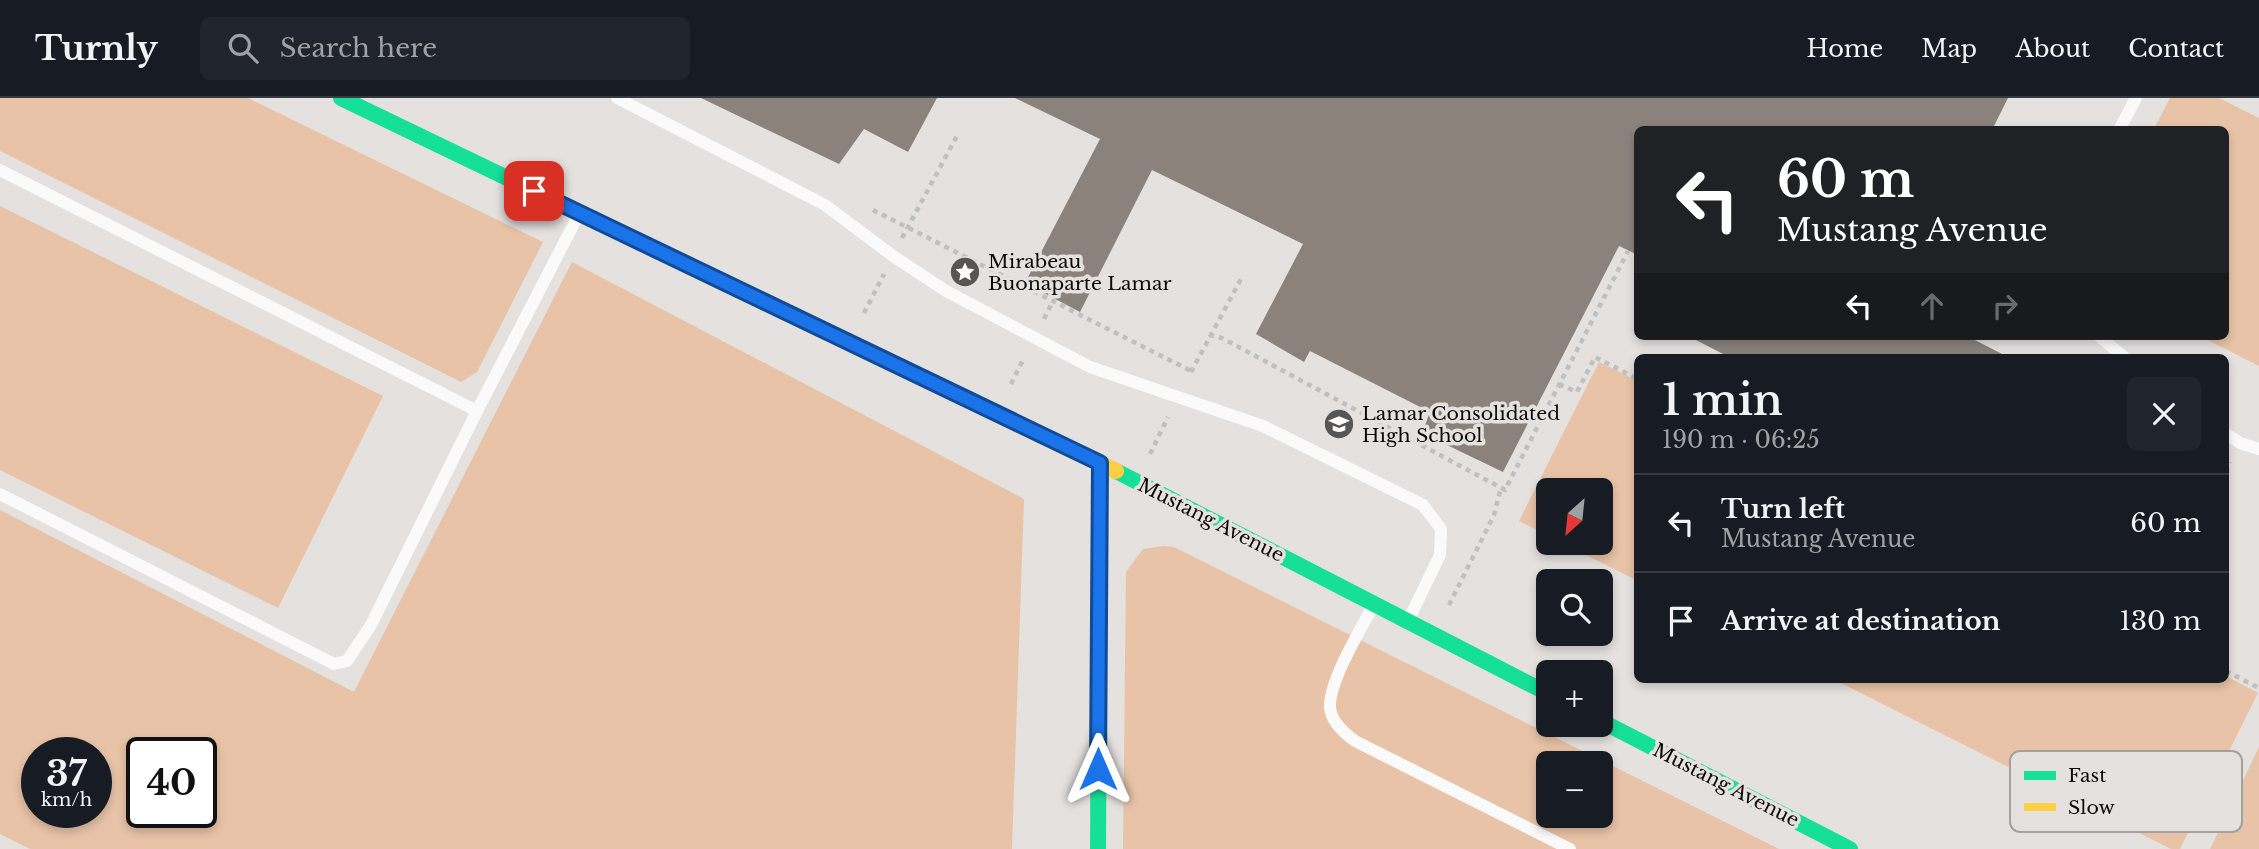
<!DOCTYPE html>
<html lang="en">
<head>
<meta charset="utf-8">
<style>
  body { margin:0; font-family:"Libre Baskerville",serif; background:#20242c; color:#f1f3f6; height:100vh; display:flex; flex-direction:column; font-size:26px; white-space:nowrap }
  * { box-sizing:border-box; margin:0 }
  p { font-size:23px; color:#9ea1a6 }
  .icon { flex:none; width:38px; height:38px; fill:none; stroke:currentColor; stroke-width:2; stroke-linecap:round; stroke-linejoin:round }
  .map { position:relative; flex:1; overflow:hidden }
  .side { position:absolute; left:1634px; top:256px; width:595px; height:329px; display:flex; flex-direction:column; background:#171b24; border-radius:10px; box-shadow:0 4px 10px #0003 }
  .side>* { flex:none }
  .hud { position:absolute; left:1634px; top:28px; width:595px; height:214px; border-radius:10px; box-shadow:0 4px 10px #0003; background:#202124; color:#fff; overflow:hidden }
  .needle { width:46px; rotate:207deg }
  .tools { position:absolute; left:1536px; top:380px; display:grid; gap:14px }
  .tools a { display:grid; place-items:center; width:77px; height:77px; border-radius:10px; background:#171b24; box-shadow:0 4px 10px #0003; font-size:35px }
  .speed { position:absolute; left:21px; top:639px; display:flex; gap:14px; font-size:35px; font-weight:700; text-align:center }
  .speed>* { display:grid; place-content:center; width:91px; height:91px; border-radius:50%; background:#171b24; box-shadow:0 4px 10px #0003; line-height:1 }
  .speed small { font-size:18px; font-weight:400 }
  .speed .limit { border:4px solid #111; border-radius:10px; background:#fff; color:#111 }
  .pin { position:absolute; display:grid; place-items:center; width:60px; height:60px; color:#fff; margin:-30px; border-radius:14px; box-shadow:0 4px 10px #0006 }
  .me { position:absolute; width:77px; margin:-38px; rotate:0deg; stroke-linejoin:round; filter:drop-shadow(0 0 5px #0008) }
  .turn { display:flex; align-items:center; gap:24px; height:147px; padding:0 28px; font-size:32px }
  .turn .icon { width:91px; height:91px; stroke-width:2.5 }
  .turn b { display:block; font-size:49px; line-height:60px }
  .lanes { display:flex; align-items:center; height:66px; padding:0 28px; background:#0003; justify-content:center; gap:35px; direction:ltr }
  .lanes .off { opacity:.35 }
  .round { display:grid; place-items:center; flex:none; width:74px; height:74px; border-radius:10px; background:#20242c }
  .overview { display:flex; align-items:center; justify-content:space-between; height:119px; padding:0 28px }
  h1 { font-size:42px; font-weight:600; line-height:52px }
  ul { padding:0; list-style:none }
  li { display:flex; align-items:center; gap:21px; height:98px; padding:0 28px; border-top:2px solid #363941 }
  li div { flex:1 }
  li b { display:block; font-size:26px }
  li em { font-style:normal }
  header { display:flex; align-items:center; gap:42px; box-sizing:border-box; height:98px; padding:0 35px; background:#171b24; border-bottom:2px solid #363941 }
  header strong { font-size:33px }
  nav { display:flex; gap:38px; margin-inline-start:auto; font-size:24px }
  .search { width:490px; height:63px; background:#20242c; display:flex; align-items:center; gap:18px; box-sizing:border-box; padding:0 24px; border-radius:10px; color:#9ea1a6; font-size:26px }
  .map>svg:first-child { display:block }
</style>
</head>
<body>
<header>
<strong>Turnly</strong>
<div class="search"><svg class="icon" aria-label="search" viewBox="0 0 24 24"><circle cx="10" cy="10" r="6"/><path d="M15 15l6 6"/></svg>Search here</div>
<nav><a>Home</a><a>Map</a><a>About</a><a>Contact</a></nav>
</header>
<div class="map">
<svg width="2259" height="751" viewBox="0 0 2259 751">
  <rect width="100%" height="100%" fill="#e4e1df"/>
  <path fill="#e8c3a7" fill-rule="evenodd" d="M 0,0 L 248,0 L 543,144 L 477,274 L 461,284 L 0,53 Z
    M 2170,0 L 2219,0 L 2259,20 L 2259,268 L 2200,238 L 2226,238 L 2226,32 L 2154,31 Z
    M 0,108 L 383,298 L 278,510 L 0,372 Z
    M 572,164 L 1024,401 L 1012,751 L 30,751 L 0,736 L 0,412 L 354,594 ZM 37,654 L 96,654 L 96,714 L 37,714 ZM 201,654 L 201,714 L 142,714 L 142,654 Z
    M 1599,264 L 1638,283 L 1638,483 L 1562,445 L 1601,444 L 1601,392 L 1549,392 L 1549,438 L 1519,423 Z
    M 1163,448 L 1174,449 L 1779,751 L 1123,751 L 1126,474 L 1143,451 ZM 1549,665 L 1601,665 L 1601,718 L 1549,718 Z
    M 2226,578 L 2258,595 L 2180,751 L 2171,751 L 1833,581 L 2226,581 Z
    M 2259,649 L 2259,751 L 2210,751 Z"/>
  <path fill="#8b827c" d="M 701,0 L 937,0 L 908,54 L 864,31 L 839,66 Z
    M 1015,0 L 2008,0 L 1992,32 L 1638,32 L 1638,157 L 1619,148 L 1503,374 L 1422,335 L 1430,314 L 1310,253 L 1304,264 L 1256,236 L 1303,146 L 1152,72 L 1080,214 L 1025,185 L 1100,41 Z
    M 1688,238 L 1967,238 L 2008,259 L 1729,259 Z"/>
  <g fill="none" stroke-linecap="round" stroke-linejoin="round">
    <path stroke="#c0c0c0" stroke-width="4.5" stroke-dasharray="5 5" stroke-linecap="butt" d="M 873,112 L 1191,273
      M 902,140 L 958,36
      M 864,215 L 884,176
      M 1044,221 L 1053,203
      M 1209,237 L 1222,240 L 1505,392 L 1628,153
      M 1191,274 L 1242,179
      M 1011,286 L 1024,260
      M 1559,286 L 1577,294 L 1595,259 L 1638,281
      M 1150,356 L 1168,319
      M 2226,374 L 2230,364
      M 1449,507 L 1494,417 L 1501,389
      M 2226,573 L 2259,590"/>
    <path stroke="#fbfafa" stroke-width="12" d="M 617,0 L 825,107 L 893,158 L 946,193 L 1090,269 L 1263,328 L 1423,407 L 1441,431 L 1440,457 L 1408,523
      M 2119,32 L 2136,0
      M 0,72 L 477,313
      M 2099,238 L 2124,259
      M 2226,336 L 2240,345 L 2259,351
      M 0,396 L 334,566 L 347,563 L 371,527 L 477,313 L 578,118
      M 1374,506 C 1361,531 1330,581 1330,608 C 1330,623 1344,635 1355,643 L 1570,751"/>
    <path stroke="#16e098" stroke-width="16" d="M 341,0 L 889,264
      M 1116,373 L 1549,596
      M 1601,623 L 1850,751
      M 1098,751 L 1100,365"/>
    <path stroke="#ffcf43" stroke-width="16" d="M 889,264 L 1116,373"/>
  </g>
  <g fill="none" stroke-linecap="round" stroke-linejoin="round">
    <g stroke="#114b97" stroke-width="18">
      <path id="route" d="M 534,93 L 1100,365 L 1098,671"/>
    </g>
    <use href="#route" stroke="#1a73e8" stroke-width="12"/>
  </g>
  <defs>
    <g id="sight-disc" transform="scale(1.575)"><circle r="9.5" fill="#585655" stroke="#e5e1de"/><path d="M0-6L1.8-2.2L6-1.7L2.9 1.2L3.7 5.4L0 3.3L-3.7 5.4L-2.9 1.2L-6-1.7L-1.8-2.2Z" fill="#fff"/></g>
    <g id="school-disc" transform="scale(1.575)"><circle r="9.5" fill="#585655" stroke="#e5e1de"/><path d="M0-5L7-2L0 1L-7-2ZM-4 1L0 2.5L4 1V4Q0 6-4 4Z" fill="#fff"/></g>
  </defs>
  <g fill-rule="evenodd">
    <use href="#sight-disc" x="965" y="174"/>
    <use href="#school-disc" x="1339" y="326"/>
  </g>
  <g text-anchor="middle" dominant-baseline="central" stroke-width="7" stroke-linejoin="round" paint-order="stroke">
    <g font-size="19" fill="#0c0b0a" stroke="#e5e1de" text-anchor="start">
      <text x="988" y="163">Mirabeau<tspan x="988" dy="22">Buonaparte Lamar</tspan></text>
      <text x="1362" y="315">Lamar Consolidated<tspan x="1362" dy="22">High School</tspan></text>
    </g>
    <g font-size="19" fill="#0c0b0a" stroke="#e5e1de">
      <text transform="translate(1211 422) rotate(27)">Mustang Avenue</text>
      <text transform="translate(1726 687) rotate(27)">Mustang Avenue</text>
    </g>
  </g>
  <rect x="2010" y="653" width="232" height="81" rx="10" fill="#e5e1de" stroke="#a4a19e" stroke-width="2"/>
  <rect x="2024" y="673" width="32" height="9" fill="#16e098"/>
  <rect x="2024" y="705" width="32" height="8" fill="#ffcf43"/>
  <g font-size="19" fill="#0c0b0a">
    <text x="2068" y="684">Fast</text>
    <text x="2068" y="716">Slow</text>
  </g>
</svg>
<div class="tools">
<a><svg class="needle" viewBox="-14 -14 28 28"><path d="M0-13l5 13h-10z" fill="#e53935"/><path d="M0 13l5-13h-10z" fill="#9ea1a6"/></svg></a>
<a><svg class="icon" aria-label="search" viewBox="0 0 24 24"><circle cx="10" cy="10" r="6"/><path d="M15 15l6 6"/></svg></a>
<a>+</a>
<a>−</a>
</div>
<div class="speed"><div>37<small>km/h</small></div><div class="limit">40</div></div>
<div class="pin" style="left:534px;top:93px;background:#d93025"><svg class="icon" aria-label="arrive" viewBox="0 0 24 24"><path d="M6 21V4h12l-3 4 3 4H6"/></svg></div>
<svg class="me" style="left:1098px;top:671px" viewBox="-20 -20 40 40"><path d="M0-17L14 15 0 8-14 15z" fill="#1a73e8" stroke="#fff" stroke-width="4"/></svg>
<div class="hud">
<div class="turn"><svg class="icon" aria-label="left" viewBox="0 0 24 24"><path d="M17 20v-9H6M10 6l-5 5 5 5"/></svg><div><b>60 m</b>Mustang Avenue</div></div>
<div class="lanes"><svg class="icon" aria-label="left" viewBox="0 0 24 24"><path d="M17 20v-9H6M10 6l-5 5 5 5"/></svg><svg class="icon off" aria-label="ahead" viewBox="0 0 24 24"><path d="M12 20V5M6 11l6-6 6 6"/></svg><svg class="icon off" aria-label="right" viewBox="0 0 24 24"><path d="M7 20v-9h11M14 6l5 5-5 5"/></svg></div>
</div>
<section class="side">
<div class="overview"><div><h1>1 min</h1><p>190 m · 06:25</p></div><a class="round"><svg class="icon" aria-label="close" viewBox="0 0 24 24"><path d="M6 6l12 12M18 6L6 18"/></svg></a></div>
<ul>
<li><svg class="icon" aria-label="left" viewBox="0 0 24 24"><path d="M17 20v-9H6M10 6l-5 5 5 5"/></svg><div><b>Turn left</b><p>Mustang Avenue</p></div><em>60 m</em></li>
<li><svg class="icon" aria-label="arrive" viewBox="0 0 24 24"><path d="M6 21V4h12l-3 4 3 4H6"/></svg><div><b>Arrive at destination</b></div><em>130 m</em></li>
</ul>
</section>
</div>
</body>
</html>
